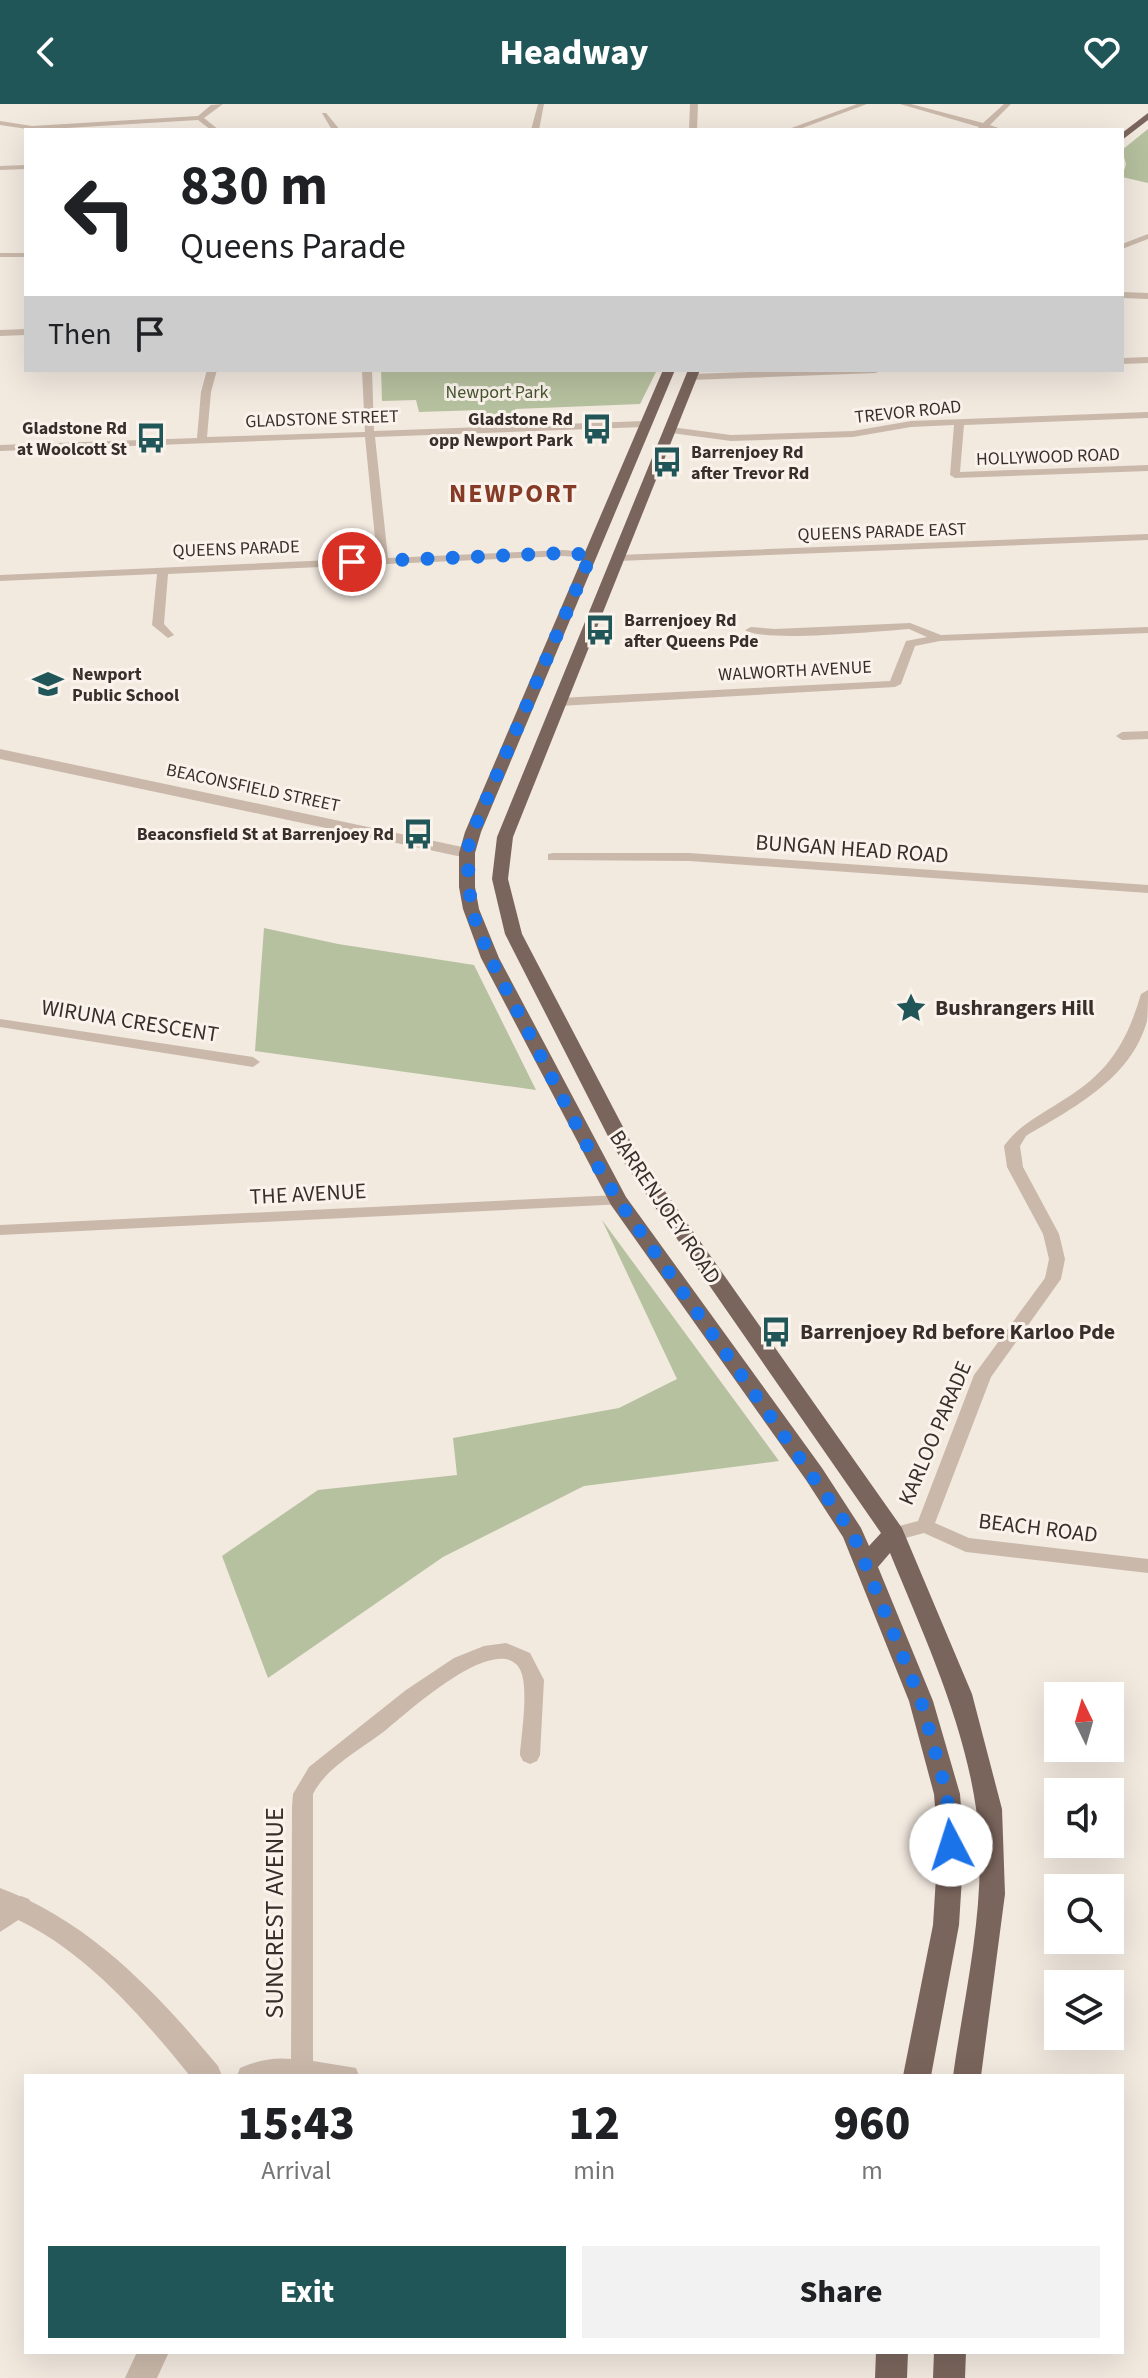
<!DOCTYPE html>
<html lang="en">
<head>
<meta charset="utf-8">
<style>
  body { margin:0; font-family:"Source Sans 3",sans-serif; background:#f2f2f2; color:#202124; height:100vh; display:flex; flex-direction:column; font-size:30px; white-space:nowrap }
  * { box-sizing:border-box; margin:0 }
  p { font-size:26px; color:#757577 }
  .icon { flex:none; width:44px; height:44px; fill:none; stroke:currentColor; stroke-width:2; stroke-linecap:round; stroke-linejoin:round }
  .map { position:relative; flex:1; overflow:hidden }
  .side { position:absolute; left:24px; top:1970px; width:1100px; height:280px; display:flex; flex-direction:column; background:#fff; border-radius:0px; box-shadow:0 8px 32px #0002 }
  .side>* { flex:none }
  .banner { position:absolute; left:24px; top:24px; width:1100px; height:244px; border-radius:0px; box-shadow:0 8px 32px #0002; background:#fff; color:#202124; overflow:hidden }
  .needle { width:52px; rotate:355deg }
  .controls { position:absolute; left:1044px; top:1578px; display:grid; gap:16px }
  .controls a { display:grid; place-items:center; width:80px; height:80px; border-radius:0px; background:#fff; box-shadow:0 8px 32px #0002; font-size:40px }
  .pin { position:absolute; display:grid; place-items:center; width:68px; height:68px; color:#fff; margin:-34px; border:4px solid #fff; border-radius:50%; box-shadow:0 2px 8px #0007 }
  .me { position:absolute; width:88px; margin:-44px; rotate:355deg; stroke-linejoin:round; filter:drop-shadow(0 0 6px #0008) }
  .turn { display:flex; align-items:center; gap:28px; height:168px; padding:0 24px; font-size:36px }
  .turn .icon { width:104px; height:104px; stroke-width:2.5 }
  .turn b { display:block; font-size:56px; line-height:68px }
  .then { display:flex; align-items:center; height:76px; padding:0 24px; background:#0003; gap:16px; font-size:30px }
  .eta { display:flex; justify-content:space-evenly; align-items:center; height:136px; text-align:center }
  .eta b { font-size:48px; font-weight:800; line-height:56px }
  .cta { display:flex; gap:16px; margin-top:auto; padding:16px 24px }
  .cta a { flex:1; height:92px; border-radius:0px; background:#215659; color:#fff; font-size:32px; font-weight:800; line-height:92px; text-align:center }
  .cta a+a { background:#f2f2f2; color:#202124 }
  header { display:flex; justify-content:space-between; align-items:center; height:104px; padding:0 24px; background:#215659; color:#fff; font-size:36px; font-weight:800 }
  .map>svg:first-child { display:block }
</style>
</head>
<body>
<header><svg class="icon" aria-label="back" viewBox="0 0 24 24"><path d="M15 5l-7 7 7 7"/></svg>Headway<svg class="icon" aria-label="heart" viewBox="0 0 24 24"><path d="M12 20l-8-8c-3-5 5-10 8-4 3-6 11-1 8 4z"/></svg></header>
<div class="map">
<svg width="1148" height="2274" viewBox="0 0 1148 2274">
  <rect width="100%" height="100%" fill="#f2e9df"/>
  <path fill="#b6c19f" d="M 1148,25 L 1148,79 L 1122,73 L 1126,60 L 1122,46 Z
    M 381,266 L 657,266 L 640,300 L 515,305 L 517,317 L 484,319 L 481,306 L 419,308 L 416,296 L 382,297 Z
    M 264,824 L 338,840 L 474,861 L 536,986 L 255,947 Z
    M 602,1116 L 779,1357 L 584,1382 L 443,1453 L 268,1574 L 222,1452 L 318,1386 L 457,1371 L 453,1334 L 619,1304 L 677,1275 Z"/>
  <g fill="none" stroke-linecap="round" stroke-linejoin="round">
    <path fill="#cab9ab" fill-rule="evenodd" d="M 223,0 L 204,14 L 219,26 L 211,26 L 198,16 L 34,26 L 0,21 L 0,17 L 32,22 L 198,12 L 211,1 Z
      M 538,0 L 544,0 L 539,26 L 531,26 Z
      M 857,0 L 867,0 L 797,26 L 786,26 Z
      M 900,0 L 911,0 L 983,19 L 1004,0 L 1011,0 L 990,21 L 1004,26 L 976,26 L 979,23 Z
      M 322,9 L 326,9 L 340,26 L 332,26 Z
      M 26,61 L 26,65 L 0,66 L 0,62 Z
      M 1148,130 L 1148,135 L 1122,145 L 1122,140 Z
      M 0,149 L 26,149 L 26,153 L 0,153 Z
      M 1122,188 L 1148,189 L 1148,195 L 1122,194 Z
      M 1148,253 L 1148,259 L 1122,260 L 1122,254 Z
      M 207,266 L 217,266 L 211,288 L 207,333 L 365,328 L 362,266 L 372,266 L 374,327 L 644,317 L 649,320 L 644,323 L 375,333 L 388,454 L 564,446 L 595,449 L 595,453 L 591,454 L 564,452 L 168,470 L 164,520 L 174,531 L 168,534 L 152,521 L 157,470 L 0,477 L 0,471 L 377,454 L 365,333 L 0,347 L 0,341 L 197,334 L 201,288 Z
      M 804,266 L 881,266 L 876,269 L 691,276 L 686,273 L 691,270 Z
      M 1148,308 L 1148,314 L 964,321 L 960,368 L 1148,361 L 1148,367 L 955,374 L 950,371 L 954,321 L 911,323 L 853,333 L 731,337 L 671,329 L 666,326 L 671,323 L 731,331 L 853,327 L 911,317 Z
      M 1148,430 L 1148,436 L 618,457 L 613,454 L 618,451 Z
      M 910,519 L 941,531 L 1148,523 L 1148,529 L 940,537 L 915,542 L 901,580 L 895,583 L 559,602 L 553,598 L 559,594 L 890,577 L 906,537 L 927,533 L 909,525 C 879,527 765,539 745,526 L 751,523 L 775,525 Z
      M 1148,627 L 1148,635 L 1122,636 L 1116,632 L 1122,628 Z
      M 553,749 L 689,749 L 1148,781 L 1148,789 L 689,757 L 548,756 L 548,750 Z
      M 1148,886 C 1148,896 1148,908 1147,917 C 1131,975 1073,1004 1026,1032 L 1020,1042 L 1023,1063 L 1059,1130 L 1065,1155 L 1061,1175 L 991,1273 L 935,1419 L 969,1434 L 1148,1455 L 1148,1469 L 966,1448 L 924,1429 L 894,1437 L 888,1435 L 885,1430 L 888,1425 L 918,1417 L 974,1271 L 1045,1174 L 1049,1155 L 1043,1130 L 1007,1063 L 1004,1042 C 1018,1022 1037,1013 1057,1000 C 1106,971 1125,944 1141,890 Z
      M 0,915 L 253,953 L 260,958 L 253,963 L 0,923 Z
      M 618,1091 L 624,1092 L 626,1096 L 624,1100 L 0,1131 L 0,1121 Z
      M 506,1539 L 530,1549 L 544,1576 L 540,1651 L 537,1657 L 530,1660 L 523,1657 L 520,1651 C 521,1631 531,1575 517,1561 C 490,1533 407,1609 386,1626 C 363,1644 327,1662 313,1690 L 313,1957 L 356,1964 L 359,1972 L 237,1972 L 240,1964 C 257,1957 272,1953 291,1955 L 292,1703 L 293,1690 L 309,1663 L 406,1586 L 454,1554 L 484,1542 Z
      M 21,1792 L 29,1795 L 32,1802 L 29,1809 L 0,1828 L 0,1805 Z"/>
    <path fill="#cab9ab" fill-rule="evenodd" d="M 690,0 L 698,0 L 697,26 L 689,26 Z
      M 26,225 L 26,231 L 0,232 L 0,226 Z
      M 0,645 L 467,744 L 475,749 L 467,754 L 0,655 Z
      M 0,1784 C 91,1818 157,1889 218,1962 L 222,1972 L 190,1972 C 139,1909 78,1838 0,1808 Z
      M 137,2248 L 169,2248 L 157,2274 L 125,2274 Z"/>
    <path fill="#7a655c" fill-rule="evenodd" d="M 1148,9 L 1148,16 L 1122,36 L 1122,29 Z
      M 663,266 L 675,266 L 481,728 L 475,749 L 475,783 L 479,805 L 499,854 L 626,1093 L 822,1364 L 861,1424 L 869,1442 L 881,1429 L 614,1044 L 505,830 L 492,775 L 497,733 L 688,266 L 700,266 L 513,733 L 508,775 L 522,830 L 633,1042 L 902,1424 L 972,1590 L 1002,1705 L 1005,1790 L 981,1972 L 953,1972 C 965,1885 989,1792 976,1704 C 963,1615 924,1532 890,1449 L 878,1463 L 933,1597 L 960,1690 L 964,1741 L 959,1821 L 931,1972 L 903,1972 L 933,1821 L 938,1741 L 934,1690 L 909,1597 L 843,1433 L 806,1376 L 611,1101 L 481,854 L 463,805 L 459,783 L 459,749 L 465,728 Z
      M 876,2248 L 908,2248 L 907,2274 L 875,2274 Z
      M 934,2248 L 966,2248 L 965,2274 L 933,2274 Z"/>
  </g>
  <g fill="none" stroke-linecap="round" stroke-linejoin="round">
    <path stroke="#1a73e8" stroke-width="14" stroke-dasharray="0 25.2" d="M 352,458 L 564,449 L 591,451 L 471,732 L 467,749 L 471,805 L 490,854 L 597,1061 L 618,1096 L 853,1430 L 921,1597 L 947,1690 L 951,1741"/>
  </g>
  <defs>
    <g id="bus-bare" transform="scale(2.4)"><path d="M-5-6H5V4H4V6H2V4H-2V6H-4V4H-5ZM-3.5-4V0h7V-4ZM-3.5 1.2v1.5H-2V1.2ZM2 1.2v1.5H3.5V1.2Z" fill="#215659" stroke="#faf3ec" stroke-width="2.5" paint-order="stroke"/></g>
    <g id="school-bare" transform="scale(2.4)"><path d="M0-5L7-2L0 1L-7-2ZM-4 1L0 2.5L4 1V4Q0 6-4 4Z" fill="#215659" stroke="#faf3ec" stroke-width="2.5" paint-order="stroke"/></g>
    <g id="sight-bare" transform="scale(2.4)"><path d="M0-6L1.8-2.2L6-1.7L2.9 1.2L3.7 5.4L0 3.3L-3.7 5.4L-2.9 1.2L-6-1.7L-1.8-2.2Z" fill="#215659" stroke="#faf3ec" stroke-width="2.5" paint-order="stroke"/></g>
  </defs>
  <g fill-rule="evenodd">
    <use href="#bus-bare" x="597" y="325"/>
    <use href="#bus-bare" x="151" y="334"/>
    <use href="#bus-bare" x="667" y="358"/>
    <use href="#bus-bare" x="600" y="526"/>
    <use href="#school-bare" x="48" y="580"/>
    <use href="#bus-bare" x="418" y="730"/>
    <use href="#sight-bare" x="911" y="904"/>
    <use href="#bus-bare" x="776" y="1228"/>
  </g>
  <g text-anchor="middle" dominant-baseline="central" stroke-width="6" stroke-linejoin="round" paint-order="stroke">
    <g font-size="18" fill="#48562f" stroke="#faf3ec">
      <text x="497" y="288">Newport Park</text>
    </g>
    <g font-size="18" fill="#382e2a" stroke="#faf3ec">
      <text transform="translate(908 308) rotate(-6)">TREVOR ROAD</text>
      <text transform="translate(322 315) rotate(-2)">GLADSTONE STREET</text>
      <text transform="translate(1048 353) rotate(-2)">HOLLYWOOD ROAD</text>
      <text transform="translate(882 428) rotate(-2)">QUEENS PARADE EAST</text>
      <text transform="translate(236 445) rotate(-2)">QUEENS PARADE</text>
      <text transform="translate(795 567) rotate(-3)">WALWORTH AVENUE</text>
      <text transform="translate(253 684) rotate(12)">BEACONSFIELD STREET</text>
    </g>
    <g font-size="18" font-weight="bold" fill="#382e2a" stroke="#faf3ec" text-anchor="end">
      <text x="573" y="315">Gladstone Rd<tspan x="573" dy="21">opp Newport Park</tspan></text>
      <text x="127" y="324">Gladstone Rd<tspan x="127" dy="21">at Woolcott St</tspan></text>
      <text x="691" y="348" text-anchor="start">Barrenjoey Rd<tspan x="691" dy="21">after Trevor Rd</tspan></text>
      <text x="624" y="516" text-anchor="start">Barrenjoey Rd<tspan x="624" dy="21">after Queens Pde</tspan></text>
      <text x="72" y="570" text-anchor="start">Newport<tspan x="72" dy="21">Public School</tspan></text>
      <text x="394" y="730">Beaconsfield St at Barrenjoey Rd</text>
    </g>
    <g font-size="22" fill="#382e2a" stroke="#faf3ec">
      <text transform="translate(852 745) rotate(4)">BUNGAN HEAD ROAD</text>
      <text transform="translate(130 917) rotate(9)">WIRUNA CRESCENT</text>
      <text transform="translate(308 1090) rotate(-3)">THE AVENUE</text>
      <text transform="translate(665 1103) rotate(56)">BARRENJOEY ROAD</text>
      <text transform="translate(935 1329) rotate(-67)">KARLOO PARADE</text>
      <text transform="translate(1038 1424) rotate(7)">BEACH ROAD</text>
    </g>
    <g font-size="22" font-weight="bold" fill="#382e2a" stroke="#faf3ec" text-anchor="start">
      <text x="935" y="904">Bushrangers Hill</text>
      <text x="800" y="1228">Barrenjoey Rd before Karloo Pde</text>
    </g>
    <g font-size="26" font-weight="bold" letter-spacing="2" fill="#853b26" stroke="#faf3ec">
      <text x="514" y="389">NEWPORT</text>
    </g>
    <g font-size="26" fill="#382e2a" stroke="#faf3ec">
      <text transform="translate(274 1809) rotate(-90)">SUNCREST AVENUE</text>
    </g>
  </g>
</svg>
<div class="controls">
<a><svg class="needle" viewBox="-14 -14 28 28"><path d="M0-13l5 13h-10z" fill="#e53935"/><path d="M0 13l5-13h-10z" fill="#757577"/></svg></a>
<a><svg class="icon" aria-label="sound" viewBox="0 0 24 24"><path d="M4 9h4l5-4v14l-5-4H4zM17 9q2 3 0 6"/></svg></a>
<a><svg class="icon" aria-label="search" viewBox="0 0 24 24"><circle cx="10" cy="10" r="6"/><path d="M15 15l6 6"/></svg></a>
<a><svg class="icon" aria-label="layers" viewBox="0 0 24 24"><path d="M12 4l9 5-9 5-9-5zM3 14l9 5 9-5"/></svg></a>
</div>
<div class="pin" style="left:352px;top:458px;background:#d93025"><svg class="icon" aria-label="arrive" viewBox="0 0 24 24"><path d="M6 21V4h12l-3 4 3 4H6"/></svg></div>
<svg class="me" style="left:951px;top:1741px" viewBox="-20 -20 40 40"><circle r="19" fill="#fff"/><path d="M0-13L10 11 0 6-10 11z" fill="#1a73e8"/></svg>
<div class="banner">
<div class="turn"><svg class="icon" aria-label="left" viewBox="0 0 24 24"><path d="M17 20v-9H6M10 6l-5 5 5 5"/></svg><div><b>830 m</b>Queens Parade</div></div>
<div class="then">Then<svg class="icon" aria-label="arrive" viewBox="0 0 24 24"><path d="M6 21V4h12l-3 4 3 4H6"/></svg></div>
</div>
<section class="side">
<div class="eta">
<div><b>15:43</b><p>Arrival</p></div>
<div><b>12</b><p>min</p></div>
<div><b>960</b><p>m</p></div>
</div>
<div class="cta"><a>Exit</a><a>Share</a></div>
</section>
</div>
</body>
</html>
